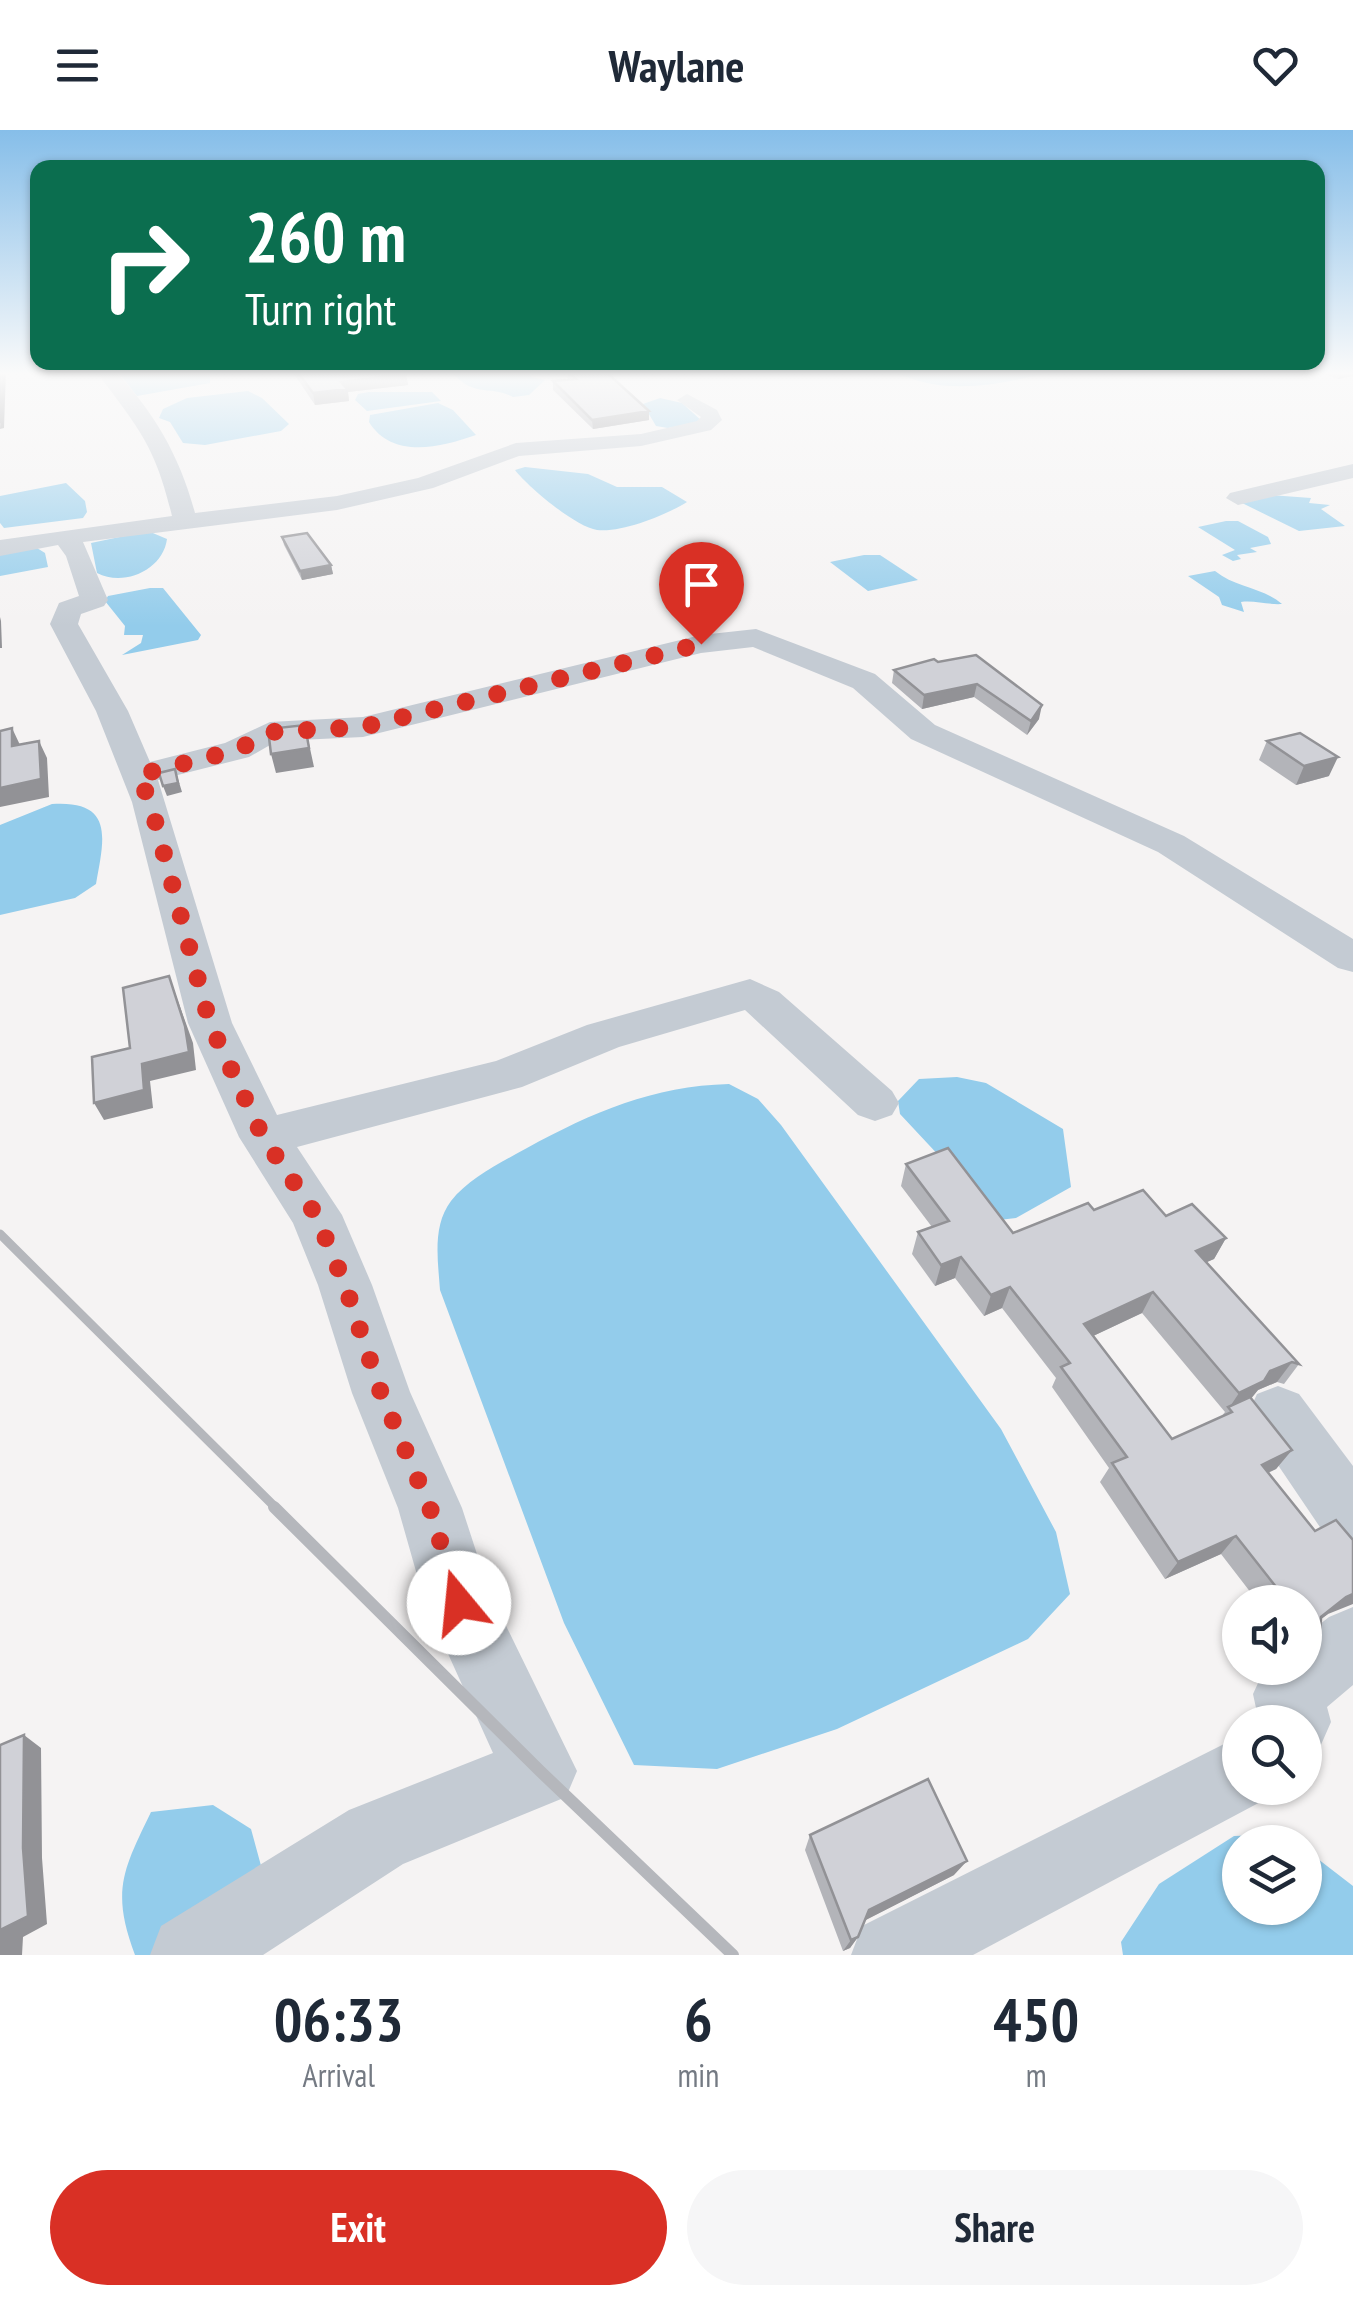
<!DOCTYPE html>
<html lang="en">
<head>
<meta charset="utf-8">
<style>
  body { margin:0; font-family:"PT Sans Narrow",sans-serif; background:#f6f6f7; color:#1f2937; height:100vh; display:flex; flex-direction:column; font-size:38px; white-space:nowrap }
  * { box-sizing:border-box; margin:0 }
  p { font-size:32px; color:#747a83 }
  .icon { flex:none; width:55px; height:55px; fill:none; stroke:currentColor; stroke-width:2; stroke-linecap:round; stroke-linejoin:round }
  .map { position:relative; height:1825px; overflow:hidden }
  .drawer { display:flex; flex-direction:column; background:#fff; flex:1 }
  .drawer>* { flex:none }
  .banner { position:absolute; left:30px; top:30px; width:1295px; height:210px; border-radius:20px; box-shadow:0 2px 8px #0004; background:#0b6e4f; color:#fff; overflow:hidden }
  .fabs { position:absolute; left:1222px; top:1455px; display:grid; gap:20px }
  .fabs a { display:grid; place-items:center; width:100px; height:100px; border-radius:50%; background:#fff; box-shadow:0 2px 8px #0004; font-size:50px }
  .pin { position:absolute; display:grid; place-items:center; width:85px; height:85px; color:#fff; margin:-102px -42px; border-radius:50% 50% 50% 0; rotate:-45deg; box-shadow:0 0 10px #0007 }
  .pin .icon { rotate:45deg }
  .me { position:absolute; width:110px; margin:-55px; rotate:343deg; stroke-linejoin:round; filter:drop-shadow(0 0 8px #0008) }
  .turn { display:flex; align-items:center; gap:35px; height:210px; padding:0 50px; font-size:45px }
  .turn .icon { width:130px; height:130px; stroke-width:2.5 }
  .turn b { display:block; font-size:70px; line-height:85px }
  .eta { display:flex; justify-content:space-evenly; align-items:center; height:170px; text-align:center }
  .eta b { font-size:60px; font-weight:600; line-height:70px }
  .action { display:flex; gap:20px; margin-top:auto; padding:20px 50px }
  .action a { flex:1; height:115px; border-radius:60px; background:#d93025; color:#fff; font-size:40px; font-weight:600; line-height:115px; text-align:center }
  .action a+a { background:#f6f6f7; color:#1f2937 }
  header { display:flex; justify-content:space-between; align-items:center; height:130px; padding:0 50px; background:#fff; font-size:45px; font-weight:600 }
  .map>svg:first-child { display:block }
</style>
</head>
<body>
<header><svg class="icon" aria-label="menu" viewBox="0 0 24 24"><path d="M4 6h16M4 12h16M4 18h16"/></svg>Waylane<svg class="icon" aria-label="heart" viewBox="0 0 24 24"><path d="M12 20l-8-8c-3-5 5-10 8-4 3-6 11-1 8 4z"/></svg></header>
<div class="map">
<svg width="1353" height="1825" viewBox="0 0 1353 1825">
  <rect width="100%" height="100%" fill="#f5f3f3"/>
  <path fill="#93cceb" d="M 117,241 L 210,241 L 210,253 L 137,266 Z
    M 452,241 L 527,241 L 532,247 L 545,250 L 529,265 L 513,267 C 491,255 471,268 452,241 Z
    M 893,241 L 1054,241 C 999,255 944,267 893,241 Z
    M 248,261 L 262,268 L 289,294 L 281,301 L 205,315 L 183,313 L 170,292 L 159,288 L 163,279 L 187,268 Z
    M 369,262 L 432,262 L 441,271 L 367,281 L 355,270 L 358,264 Z
    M 660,268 L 682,273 L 703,292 L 668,298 L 656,296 L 643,274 Z
    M 438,273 L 453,280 L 476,305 C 439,318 392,329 369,292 L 370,285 Z
    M 525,337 L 588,344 L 617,357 L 662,357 L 687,372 C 666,385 622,403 597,400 C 576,397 528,357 515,340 Z
    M 66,353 L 85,371 L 87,382 L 83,388 L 4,398 L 0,393 L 0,366 Z
    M 1258,364 L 1311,368 L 1309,373 L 1330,375 L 1321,379 L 1345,396 L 1299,401 L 1240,372 Z
    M 1226,391 L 1238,391 L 1268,407 L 1271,414 L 1250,418 L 1257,422 L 1237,425 L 1241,429 L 1233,431 L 1222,425 L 1235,420 L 1198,397 Z
    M 148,401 L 167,409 C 163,440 124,457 97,443 L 91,413 Z
    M 37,418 L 45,423 L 48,437 L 0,446 L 0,422 Z
    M 864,425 L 880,425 L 918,450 L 868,461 L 830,432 Z
    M 1215,441 C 1236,458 1262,457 1282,474 C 1268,475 1254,470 1241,472 L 1244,482 L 1222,475 L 1219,467 L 1188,446 Z
    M 150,458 L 163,458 L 201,505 L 198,510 L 122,525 L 141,513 L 143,505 L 124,505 L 125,496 L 105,471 L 108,466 Z
    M 52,674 C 115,670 104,709 96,754 L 75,768 L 0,785 L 0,695 Z
    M 957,947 L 986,953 L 1063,999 L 1071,1057 L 1016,1088 L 999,1090 L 900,984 L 898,971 L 919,949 Z
    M 729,954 L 758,969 L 781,995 L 1001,1299 L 1056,1402 L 1070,1464 L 1028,1509 L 837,1599 L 717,1639 L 634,1635 L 564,1493 L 440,1160 C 438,1131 432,1096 451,1071 C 469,1048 502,1032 527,1018 C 593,982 653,956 729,954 Z
    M 213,1675 L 251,1699 L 269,1765 L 178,1825 L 135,1825 C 111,1761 123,1740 151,1682 Z
    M 1286,1704 L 1297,1712 L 1240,1712 L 1240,1778 L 1305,1778 L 1305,1719 L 1353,1756 L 1353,1825 L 1123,1825 L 1121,1812 L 1159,1754 L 1234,1706 Z"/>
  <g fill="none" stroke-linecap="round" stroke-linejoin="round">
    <path fill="#c4cbd3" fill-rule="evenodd" d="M 96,241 L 115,241 C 155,283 180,327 195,383 L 337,366 L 418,348 L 516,313 L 641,304 L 697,291 L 701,287 L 677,270 L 687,264 L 717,280 L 722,290 L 711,300 L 641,316 L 519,326 L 433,358 L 337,380 L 83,412 L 108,470 L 104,476 L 81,484 L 78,494 L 128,581 L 150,632 L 225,613 L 270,592 L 363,587 L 701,505 L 756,499 L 875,544 L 935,595 L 1184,706 L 1353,809 L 1353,842 L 1338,838 L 1158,722 L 911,609 L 853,558 L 753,517 L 701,523 L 363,607 L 277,611 L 249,627 L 158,650 L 232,893 L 277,985 L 496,931 L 587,895 L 750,849 L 779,862 L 892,961 L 899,973 L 892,985 L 875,991 L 858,985 L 745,880 L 619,917 L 522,957 L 297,1017 L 342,1085 L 372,1155 L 410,1262 L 462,1378 L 489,1461 L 577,1641 L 566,1667 L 403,1734 L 263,1825 L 150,1825 L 161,1796 L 349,1680 L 493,1623 L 425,1473 L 398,1378 L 352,1263 L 318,1155 L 293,1093 L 239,1007 L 188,893 L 132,672 L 96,581 L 50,494 L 59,473 L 79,466 L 66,426 L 58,415 L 0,426 L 0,410 L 172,386 C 155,314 138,298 96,241 Z
      M 1353,334 L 1353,348 L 1238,375 L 1226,368 L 1230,363 Z
      M 1278,1256 L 1299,1264 L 1353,1336 L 1353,1421 L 1330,1412 L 1257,1304 L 1248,1284 L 1257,1264 Z
      M 1353,1477 L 1353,1555 L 1327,1577 L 1331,1592 L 1320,1617 L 1305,1624 L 1305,1592 L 1259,1592 L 1253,1564 L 1265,1538 L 1305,1538 L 1305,1506 L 1329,1487 Z
      M 1240,1606 L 1240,1658 L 1271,1658 L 1266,1669 L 973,1825 L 851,1825 L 862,1796 Z"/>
    <path stroke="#b5b7bc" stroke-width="9" d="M 0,1104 L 277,1379"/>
    <path stroke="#b5b7bc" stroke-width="12" d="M 274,1377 L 540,1641 L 733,1825"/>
  </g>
  <path fill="#b3b4b9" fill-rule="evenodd" d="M 292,241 L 404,241 L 406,244 L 408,255 L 348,262 L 349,271 L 315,275 Z
    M 567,241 L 649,290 L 593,299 L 553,260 L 553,251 L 568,250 Z
    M 1316,241 L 1353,241 L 1353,246 L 1338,249 Z
    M 282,407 L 331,435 L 333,444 L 302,450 L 284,415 Z
    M 934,529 L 1039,589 L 1027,605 L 974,567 L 922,579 L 892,553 L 894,540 Z
    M 1267,611 L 1329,646 L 1296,655 L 1259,630 Z
    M 906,1034 L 1013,1103 L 1094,1080 L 1166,1086 L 1226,1108 L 1214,1129 L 1206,1132 L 1299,1234 L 1284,1254 L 1277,1252 L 1258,1260 L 1251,1268 L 1292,1320 L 1276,1339 L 1268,1343 L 1328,1484 L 1321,1489 L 1320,1505 L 1305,1518 L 1305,1472 L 1258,1472 L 1221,1424 L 1165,1449 L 1100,1352 L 1109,1338 L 1052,1257 L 1056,1248 L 1002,1178 L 984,1186 L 955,1148 L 935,1156 L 912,1124 L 918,1102 L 932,1097 L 901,1056 ZM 1142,1183 L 1225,1282 L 1221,1287 L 1172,1309 L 1093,1206 Z
    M 810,1705 L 954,1745 L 865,1790 L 858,1807 L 850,1818 L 843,1821 L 805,1720 Z"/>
  <path fill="#929296" d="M 3,241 L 6,241 L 4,298 L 0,299 Z
    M 1353,241 L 1353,246 L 1338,249 L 1340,242 Z
    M 406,244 L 408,255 L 348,262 L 349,271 L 315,275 L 313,263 L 341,252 Z
    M 649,281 L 649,290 L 593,299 L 592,290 Z
    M 331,435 L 333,444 L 302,450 L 300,441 Z
    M 0,487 L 1,491 L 2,518 L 0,518 Z
    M 977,554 L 974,567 L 922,579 L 924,565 Z
    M 1042,575 L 1039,589 L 1027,605 L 1031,591 Z
    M 305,595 L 314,637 L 276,643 L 271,624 Z
    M 12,598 L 20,615 L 12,616 Z
    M 39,611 L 47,628 L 49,667 L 0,677 L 0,658 Z
    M 1338,627 L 1329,646 L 1296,655 L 1304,636 Z
    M 175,639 L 182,662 L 167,666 L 163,656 Z
    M 169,846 L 193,913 L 196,940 L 150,951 L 153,978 L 104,990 L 94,973 L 142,934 Z
    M 1226,1108 L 1214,1129 L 1185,1142 L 1196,1121 Z
    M 961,1127 L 955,1148 L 935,1156 L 941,1135 Z
    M 1010,1157 L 1002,1178 L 984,1186 L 991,1165 Z
    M 1153,1162 L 1142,1183 L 1074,1215 L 1084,1194 Z
    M 1292,1232 L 1277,1252 L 1258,1260 L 1250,1270 L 1229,1278 L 1239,1263 L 1270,1241 Z
    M 1292,1320 L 1276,1339 L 1246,1353 L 1262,1335 Z
    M 1236,1406 L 1221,1424 L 1165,1449 L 1178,1432 Z
    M 1353,1464 L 1353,1474 L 1328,1484 L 1305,1501 L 1346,1467 Z
    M 24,1605 L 41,1618 L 42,1728 L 47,1794 L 23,1807 L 22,1825 L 2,1825 L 2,1799 L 23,1718 Z
    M 967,1731 L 954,1745 L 860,1793 L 869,1780 Z
    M 858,1807 L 850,1818 L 843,1821 L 851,1810 Z"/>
  <path fill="#d0d1d7" stroke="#929296" stroke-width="2.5" d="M 0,241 L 3,241 L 2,291 L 0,292 Z
    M 297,241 L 404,241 L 406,244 L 341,252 L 347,259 L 313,263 Z
    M 567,241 L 605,241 L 649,281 L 592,290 L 553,251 L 576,249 Z
    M 307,403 L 331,435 L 300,441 L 282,407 Z
    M 976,525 L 1042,575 L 1031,591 L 977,554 L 924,565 L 894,540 L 934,529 L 938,532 Z
    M 305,595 L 309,618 L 271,624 L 268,599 Z
    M 12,598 L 12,616 L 39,611 L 41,649 L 0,658 L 0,601 Z
    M 1300,603 L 1338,627 L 1304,636 L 1267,611 Z
    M 175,639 L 178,653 L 163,656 L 159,643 Z
    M 169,846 L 185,896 L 189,922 L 142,934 L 144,960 L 94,973 L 92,927 L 130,918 L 123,858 Z
    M 948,1018 L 1013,1103 L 1088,1073 L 1094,1080 L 1143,1060 L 1166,1086 L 1192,1074 L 1226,1108 L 1196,1121 L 1299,1234 L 1292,1232 L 1270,1241 L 1264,1251 L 1239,1263 L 1153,1162 L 1084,1194 L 1172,1309 L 1232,1282 L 1228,1277 L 1250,1267 L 1292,1320 L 1262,1335 L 1315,1401 L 1336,1390 L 1353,1410 L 1353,1464 L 1346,1467 L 1321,1487 L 1320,1505 L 1316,1508 L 1305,1494 L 1305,1472 L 1288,1472 L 1236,1406 L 1178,1432 L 1112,1333 L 1127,1327 L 1061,1237 L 1070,1233 L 1010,1157 L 991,1165 L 961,1127 L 941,1135 L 918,1102 L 949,1091 L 906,1034 Z
    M 24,1605 L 23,1718 L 28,1786 L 2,1799 L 2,1825 L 0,1825 L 0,1615 Z
    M 928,1649 L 967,1731 L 869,1780 L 858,1807 L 851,1810 L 810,1705 Z"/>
  <linearGradient id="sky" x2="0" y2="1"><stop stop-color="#86bee9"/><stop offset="0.49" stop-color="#fafafa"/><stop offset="1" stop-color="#fafafa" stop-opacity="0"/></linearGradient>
  <rect width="1353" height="496" fill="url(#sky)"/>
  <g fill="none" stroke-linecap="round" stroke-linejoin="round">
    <path stroke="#d93025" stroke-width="18" stroke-dasharray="0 32.4" d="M 459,1473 L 430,1378 L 381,1263 L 345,1155 L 316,1085 L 263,1007 L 210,894 L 150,672 L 138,645 L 237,620 L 270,602 L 363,597 L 701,514"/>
  </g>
</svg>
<div class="fabs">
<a><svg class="icon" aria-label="sound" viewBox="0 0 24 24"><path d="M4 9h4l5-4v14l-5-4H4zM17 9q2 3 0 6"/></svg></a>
<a><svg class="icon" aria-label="search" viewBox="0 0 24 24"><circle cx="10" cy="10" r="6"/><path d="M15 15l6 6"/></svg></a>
<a><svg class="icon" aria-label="layers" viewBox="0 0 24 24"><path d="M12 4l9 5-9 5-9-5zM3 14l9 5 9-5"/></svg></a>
</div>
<div class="pin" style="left:701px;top:514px;background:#d93025"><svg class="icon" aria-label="arrive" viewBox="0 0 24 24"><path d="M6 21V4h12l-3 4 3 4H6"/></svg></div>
<svg class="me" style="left:459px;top:1473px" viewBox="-20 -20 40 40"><circle r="19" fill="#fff"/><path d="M0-13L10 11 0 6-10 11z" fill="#d93025"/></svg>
<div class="banner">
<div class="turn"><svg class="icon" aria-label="right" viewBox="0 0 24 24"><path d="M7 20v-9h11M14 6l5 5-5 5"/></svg><div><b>260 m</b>Turn right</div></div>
</div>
</div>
<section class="drawer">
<div class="eta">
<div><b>06:33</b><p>Arrival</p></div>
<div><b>6</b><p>min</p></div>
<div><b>450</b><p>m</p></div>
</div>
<div class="action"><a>Exit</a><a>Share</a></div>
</section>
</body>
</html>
